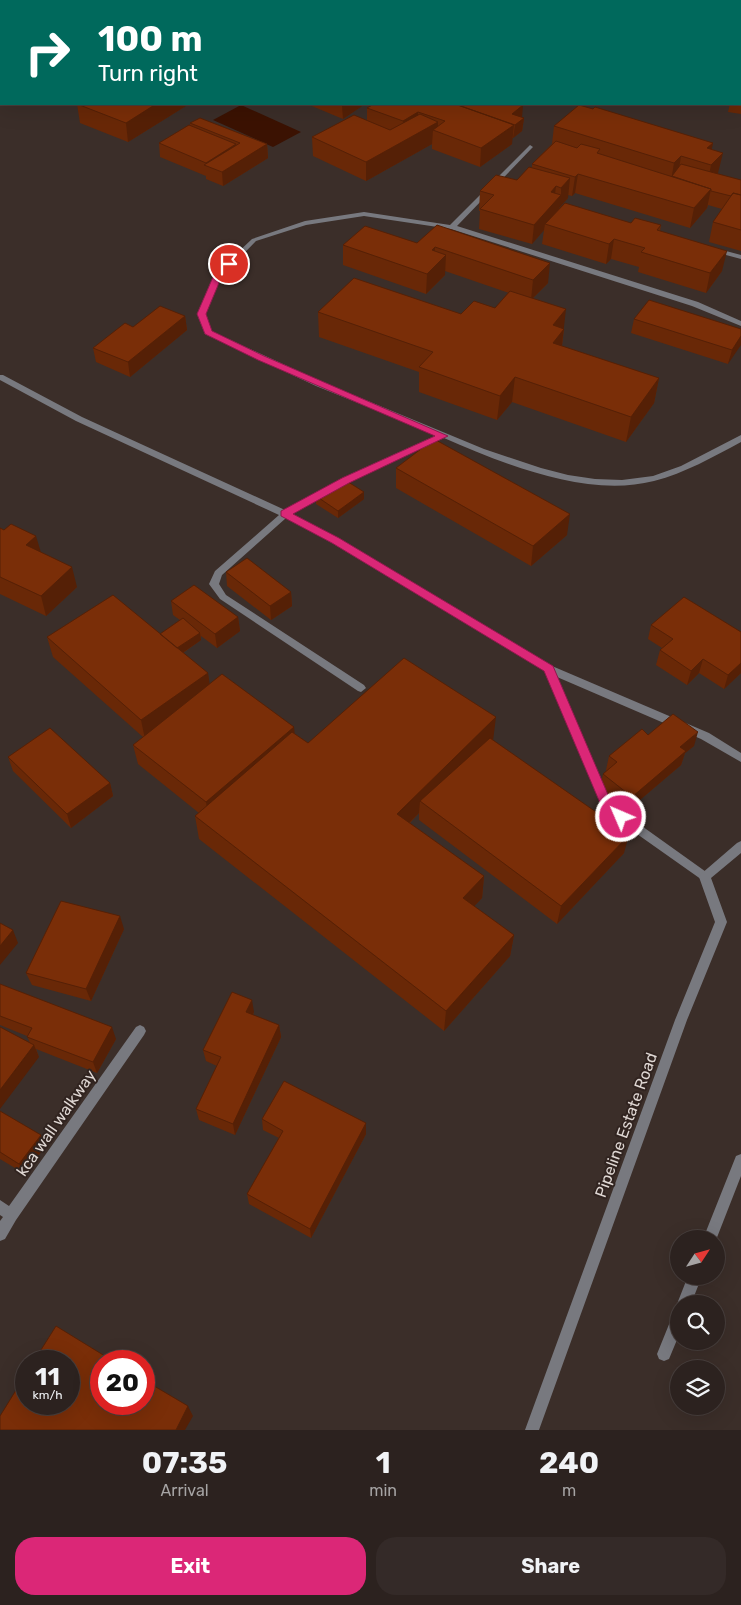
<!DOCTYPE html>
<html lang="en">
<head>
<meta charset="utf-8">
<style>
  body { margin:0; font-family:Rubik,sans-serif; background:#342a28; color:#f1f3f6; height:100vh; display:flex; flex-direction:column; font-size:19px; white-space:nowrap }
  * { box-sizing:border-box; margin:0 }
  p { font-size:16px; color:#a6a4a4 }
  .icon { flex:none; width:28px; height:28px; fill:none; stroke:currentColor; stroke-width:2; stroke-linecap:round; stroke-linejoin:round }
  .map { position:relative; height:1430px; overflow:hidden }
  .details { display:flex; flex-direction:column; background:#2c221f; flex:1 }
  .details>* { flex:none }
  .top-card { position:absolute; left:0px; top:0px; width:741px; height:105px; box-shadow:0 5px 20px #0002,0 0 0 1px #483f3d; background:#00695c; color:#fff; overflow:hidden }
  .needle { width:32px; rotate:54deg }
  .controls { position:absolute; left:670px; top:1230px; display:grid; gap:10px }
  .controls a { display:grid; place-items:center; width:55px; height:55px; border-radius:50%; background:#2c221f; box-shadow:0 5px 20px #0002,0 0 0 1px #483f3d; font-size:25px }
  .speed { position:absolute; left:15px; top:1350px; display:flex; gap:10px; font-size:25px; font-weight:700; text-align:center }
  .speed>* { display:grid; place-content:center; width:65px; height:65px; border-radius:50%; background:#2c221f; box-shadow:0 5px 20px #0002,0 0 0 1px #483f3d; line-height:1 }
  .speed small { font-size:12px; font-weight:400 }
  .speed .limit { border:8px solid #d22; background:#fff; color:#111 }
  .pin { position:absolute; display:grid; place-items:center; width:42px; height:42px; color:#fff; margin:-21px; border:2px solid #fff; border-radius:50%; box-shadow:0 1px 5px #0007 }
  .me { position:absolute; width:55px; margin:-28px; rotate:315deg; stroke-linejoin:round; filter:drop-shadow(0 0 4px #0008) }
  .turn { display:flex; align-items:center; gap:18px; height:105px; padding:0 15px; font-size:22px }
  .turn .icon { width:65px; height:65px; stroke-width:2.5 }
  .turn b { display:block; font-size:35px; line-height:42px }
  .eta { display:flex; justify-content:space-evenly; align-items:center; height:85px; text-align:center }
  .eta b { font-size:30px; font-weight:700; line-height:35px }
  .primary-button { display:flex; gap:10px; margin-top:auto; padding:10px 15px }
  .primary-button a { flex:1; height:58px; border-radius:20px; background:#db2777; color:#fff; font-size:20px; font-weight:700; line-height:58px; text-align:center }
  .primary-button a+a { background:#342a28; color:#f1f3f6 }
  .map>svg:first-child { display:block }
</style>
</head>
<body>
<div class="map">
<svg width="741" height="1430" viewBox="0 0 741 1430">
  <rect width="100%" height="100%" fill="#3b2e29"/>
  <path fill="#864830" d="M 0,0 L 603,0 L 604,1 L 1,1 L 1,67 Z"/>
  <path fill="#3b1202" d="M 241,105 L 301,132 L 273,147 L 213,120 Z"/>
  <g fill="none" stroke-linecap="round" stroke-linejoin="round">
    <path fill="#78797f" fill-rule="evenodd" d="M 530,145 L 533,147 L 532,148 L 457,226 L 698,302 L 741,321 L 741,326 L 692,306 L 451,229 L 364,216 L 306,225 L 256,241 L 220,278 L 205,314 L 211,331 L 322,382 L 484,449 L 541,468 L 568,475 L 595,479 L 622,480 L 653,476 L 681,466 L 741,435 L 741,442 C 713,457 685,473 654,481 C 587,498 506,465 444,438 L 348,482 L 292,514 L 338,539 L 552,666 L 709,733 L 741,753 L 741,762 L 701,739 L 557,677 L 611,804 L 709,874 L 711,877 L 709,880 L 705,882 L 603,810 L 545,671 L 332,543 L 286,518 L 222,575 L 219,584 L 226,595 L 364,685 L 366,688 L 361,692 L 358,691 L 220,599 L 209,584 L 215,571 L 279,515 L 76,421 L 0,380 L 0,375 L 3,375 L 82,417 L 285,510 L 342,478 L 437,435 L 316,386 L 205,334 L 197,314 L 214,275 L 252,239 L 305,221 L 364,212 L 450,225 Z
      M 711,247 L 741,255 L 741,259 L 711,251 Z
      M 741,1154 L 741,1176 L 716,1240 L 703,1239 L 736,1156 Z
      M 688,1276 L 702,1276 L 691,1304 L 679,1304 L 679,1308 L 677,1304 Z
      M 679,1310 L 679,1335 L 669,1359 L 664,1361 L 659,1359 L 657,1354 L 674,1312 Z"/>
    <path fill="#78797f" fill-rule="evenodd" d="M 741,841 L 741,853 L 711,878 L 727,922 L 687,1020 L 539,1430 L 525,1430 L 675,1020 L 715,922 L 699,877 L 701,874 L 737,843 Z
      M 140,1025 L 144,1027 L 146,1031 L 144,1035 L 16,1220 L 5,1239 L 0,1241 L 0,1221 L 3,1217 L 0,1215 L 0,1200 L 9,1206 L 136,1027 Z"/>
  </g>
  <path fill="#692807" d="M 740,76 L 741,77 L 741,114 L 728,112 L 730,104 L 740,104 Z
    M 77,104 L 189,104 L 128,142 L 80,123 Z
    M 307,104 L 365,104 L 343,119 Z
    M 367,108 L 522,117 L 524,118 L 522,131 L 513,138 L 512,138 L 512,144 L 480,167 L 432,149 L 432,144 L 366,181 L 313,156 L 312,137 L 367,121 Z
    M 190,123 L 267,144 L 268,158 L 223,186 L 206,179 L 206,176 L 160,157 L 159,143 L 190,126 Z
    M 554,126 L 713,143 L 711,150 L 718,173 L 717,174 L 741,180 L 741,251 L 709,242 L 713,222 L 722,209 L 708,205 L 707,208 L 690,228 L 575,193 L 572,196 L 568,195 L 568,198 L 559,208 L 559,209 L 631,223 L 661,225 L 660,231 L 722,271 L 706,293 L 638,272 L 639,267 L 611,259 L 606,264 L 542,244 L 544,230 L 532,244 L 479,229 L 480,211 L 479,211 L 480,191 L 517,180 L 532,168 L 532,164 L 552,144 Z
    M 437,225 L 548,283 L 533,298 L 564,329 L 562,346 L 659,378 L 654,403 L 626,442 L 512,402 L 497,420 L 419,392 L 419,372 L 319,337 L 318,312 L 461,314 L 495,308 L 509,293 L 445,271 L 445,275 L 426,294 L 343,265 L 343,245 L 417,243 Z
    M 185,316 L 187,330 L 130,377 L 96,362 L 93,348 L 133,327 Z
    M 634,319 L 741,329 L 728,364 L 631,333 Z
    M 396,468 L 567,535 L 531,566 L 396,488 Z
    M 316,496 L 364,499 L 338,518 L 316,504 Z
    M 0,528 L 40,552 L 77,587 L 46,616 L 0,594 Z
    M 226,572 L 291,592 L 292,606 L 271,620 L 227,586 Z
    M 171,601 L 238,617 L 240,631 L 217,648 L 201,636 L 201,640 L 183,653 L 208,673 L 209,684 L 295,734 L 308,743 L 493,740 L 624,853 L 557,924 L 419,820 L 419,813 L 410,823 L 484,876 L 482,898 L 474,906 L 514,935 L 510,956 L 444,1031 L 199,839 L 195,816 L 199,813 L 138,764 L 133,745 L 143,737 L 53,657 L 47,637 L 160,634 L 180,620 L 173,615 Z
    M 651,625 L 741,632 L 741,673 L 724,689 L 699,673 L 687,685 L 656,665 L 660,650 L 662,648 L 648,639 Z
    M 648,735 L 694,746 L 685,753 L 681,765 L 628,810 L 600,788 L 603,774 L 607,771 L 606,770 L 609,756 Z
    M 8,757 L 110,783 L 113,796 L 71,828 L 13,771 Z
    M 124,929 L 91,1001 L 32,985 L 26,973 Z
    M 0,984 L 116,1039 L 97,1073 L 36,1049 L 39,1057 L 30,1043 L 27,1036 L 0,1025 Z
    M 254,1012 L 253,1015 L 279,1025 L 281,1037 L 235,1135 L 199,1120 L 196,1109 L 217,1066 L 206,1061 L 203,1050 Z
    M 0,1111 L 46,1145 L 25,1174 L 0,1159 Z
    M 262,1119 L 366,1123 L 366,1134 L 311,1238 L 249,1204 L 247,1194 L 279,1138 L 263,1130 Z"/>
  <path fill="#552006" d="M 0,85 L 1,85 L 1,99 L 0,100 Z
    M 156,104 L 189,104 L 128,142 L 126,123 Z
    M 345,104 L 365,104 L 343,119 L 342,105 Z
    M 523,105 L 522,118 L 512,114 Z
    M 418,112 L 418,131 L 403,140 L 403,121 Z
    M 524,118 L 522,131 L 513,138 L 515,125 Z
    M 438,122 L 438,132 L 433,130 L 432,144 L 366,181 L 366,162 Z
    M 514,125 L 512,144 L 480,167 L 481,148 Z
    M 713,143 L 709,162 L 707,148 Z
    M 236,144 L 237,158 L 206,166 L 206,163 Z
    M 267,144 L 268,158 L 223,186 L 222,172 Z
    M 723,153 L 718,173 L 707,185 L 711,165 Z
    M 681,156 L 678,176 L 671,181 L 674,163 Z
    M 578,174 L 575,193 L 572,196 L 575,177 Z
    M 570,178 L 568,198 L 559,208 L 558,214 L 545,224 L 544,230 L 532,244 L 534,225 L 551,192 L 556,186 L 554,202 L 561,195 L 561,188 Z
    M 711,189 L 707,208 L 690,228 L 694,208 Z
    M 614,239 L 611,259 L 606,264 L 609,244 Z
    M 435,247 L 434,267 L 446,255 L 445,275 L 426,294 L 427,274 L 432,250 Z
    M 727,251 L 722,271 L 706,293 L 710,273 Z
    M 550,263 L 548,283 L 531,300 L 533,280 Z
    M 566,309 L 561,353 L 550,367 L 553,325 Z
    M 185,316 L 187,330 L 130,377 L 128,362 Z
    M 741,336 L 741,345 L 728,364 L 732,350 Z
    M 515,377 L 512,402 L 497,420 L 500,396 Z
    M 659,378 L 654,403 L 626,442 L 631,417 Z
    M 364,492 L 364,499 L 338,518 L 338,511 Z
    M 570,514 L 567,535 L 531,566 L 533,546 Z
    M 36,536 L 42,556 L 26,545 Z
    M 72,567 L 77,587 L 46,616 L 41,596 Z
    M 291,592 L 292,606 L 271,620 L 270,606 Z
    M 238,617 L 240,631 L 217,648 L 215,634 Z
    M 200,633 L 201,640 L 175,658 L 173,651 Z
    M 703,659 L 699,673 L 687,685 L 691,671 Z
    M 741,663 L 741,673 L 724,689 L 728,675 Z
    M 208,673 L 211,693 L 145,739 L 141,720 Z
    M 496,717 L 493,741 L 420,801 L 419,813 L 396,836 L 397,814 Z
    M 294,727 L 296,746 L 209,821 L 206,802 Z
    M 698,732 L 694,746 L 685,753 L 681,765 L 628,810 L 632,797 L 680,747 Z
    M 110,783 L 113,796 L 71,828 L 67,814 Z
    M 629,835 L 624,853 L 557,924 L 561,906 Z
    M 484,876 L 482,898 L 461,920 L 463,898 Z
    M 120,916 L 124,929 L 91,1001 L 86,989 Z
    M 13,930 L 18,943 L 0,965 L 0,946 Z
    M 514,935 L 510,956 L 444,1031 L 446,1011 Z
    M 252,1000 L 254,1012 L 248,1024 L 246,1012 Z
    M 279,1025 L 281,1037 L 235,1135 L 233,1124 Z
    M 112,1027 L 116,1039 L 97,1073 L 93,1062 Z
    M 34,1045 L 39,1057 L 0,1109 L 0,1090 Z
    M 366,1123 L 366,1134 L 311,1238 L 310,1229 Z
    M 41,1135 L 46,1145 L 25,1174 L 19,1164 Z
    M 188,1406 L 193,1416 L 185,1430 L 176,1430 Z"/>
  <path fill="#7a2e08" stroke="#552006" d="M 410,0 L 457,0 L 464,1 L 409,1 Z
    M 0,76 L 1,77 L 1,85 L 0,85 Z
    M 740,76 L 741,77 L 741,100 L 740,100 Z
    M 77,104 L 156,104 L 126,123 Z
    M 374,104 L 455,104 L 514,125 L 481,148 L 433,130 L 445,121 L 418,112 L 403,121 L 367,108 Z
    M 455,104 L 520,104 L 523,105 L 512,114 L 524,118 L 515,125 Z
    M 579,105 L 593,109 L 595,107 L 713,143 L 707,148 L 723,153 L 711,165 L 681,156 L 674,163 L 554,126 Z
    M 420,114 L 438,122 L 366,162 L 312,137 L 354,115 L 390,130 Z
    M 200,118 L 267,144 L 222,172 L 204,165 L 240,143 L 190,123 Z
    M 189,125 L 236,144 L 206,163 L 159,143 Z
    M 556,141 L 577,148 L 581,144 L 600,149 L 597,153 L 711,189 L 694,208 L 578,174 L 575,177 L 532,164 Z
    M 681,164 L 741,180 L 741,195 L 733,193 L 731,196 L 711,191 L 711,189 L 672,176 Z
    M 529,167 L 570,178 L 561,188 L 556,186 L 551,192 L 561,195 L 534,225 L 480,209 L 494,195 L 480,191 L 496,175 L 517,180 Z
    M 733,193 L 741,195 L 741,230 L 713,222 Z
    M 565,203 L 631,223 L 635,218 L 661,225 L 657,230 L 727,251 L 710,273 L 641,252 L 645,248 L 614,239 L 609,244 L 545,224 Z
    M 437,225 L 550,263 L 533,280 L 435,247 L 432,250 L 446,255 L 427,274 L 343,245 L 365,226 L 417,243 Z
    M 354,278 L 461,314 L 474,301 L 495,308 L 510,291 L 566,309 L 553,325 L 564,329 L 553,343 L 659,378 L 631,417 L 515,377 L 500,396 L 419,367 L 433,352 L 318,312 Z
    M 649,300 L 741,329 L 741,336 L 732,350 L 634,319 Z
    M 160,306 L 185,316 L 128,362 L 93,348 L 125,323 L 133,327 Z
    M 434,439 L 570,514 L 533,546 L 396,468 Z
    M 342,478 L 364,492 L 338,511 L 316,496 Z
    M 11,524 L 36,536 L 26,545 L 72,567 L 41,596 L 0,577 L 0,528 L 4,530 Z
    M 247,558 L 291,592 L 270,606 L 226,572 Z
    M 194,585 L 238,617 L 215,634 L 171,601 Z
    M 113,595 L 208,673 L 141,720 L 47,637 Z
    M 684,597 L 741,632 L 741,663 L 728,675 L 703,659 L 691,671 L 660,650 L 673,639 L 651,625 Z
    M 183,618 L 200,633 L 177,648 L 160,634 Z
    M 404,658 L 496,717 L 397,814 L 484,876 L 463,898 L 514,935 L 446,1011 L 195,816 L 292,732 L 308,743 Z
    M 222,674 L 294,727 L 206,802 L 133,745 Z
    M 673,714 L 698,732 L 680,747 L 686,751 L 632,797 L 603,774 L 617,762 L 609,756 L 642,729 L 648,735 Z
    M 50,728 L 110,783 L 67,814 L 8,757 Z
    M 490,738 L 629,835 L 561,906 L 420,801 Z
    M 61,901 L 120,916 L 86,989 L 26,973 Z
    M 0,923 L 13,930 L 0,946 Z
    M 0,984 L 112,1027 L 93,1062 L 27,1037 L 32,1028 L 0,1016 Z
    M 232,992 L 252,1000 L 246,1012 L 279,1025 L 233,1124 L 196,1109 L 221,1057 L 203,1050 Z
    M 0,1027 L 34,1045 L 0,1090 Z
    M 284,1081 L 366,1123 L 310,1229 L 247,1194 L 283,1131 L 262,1119 Z
    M 0,1111 L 41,1135 L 19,1164 L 0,1152 Z
    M 56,1326 L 113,1361 L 101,1361 L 101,1404 L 144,1404 L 144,1380 L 188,1406 L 176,1430 L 0,1430 L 0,1416 L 26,1374 L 26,1404 L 69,1404 L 69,1361 L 34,1361 Z"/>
  <path fill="#db2777" stroke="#8e194d" d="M 229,262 L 233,264 L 221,278 L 206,314 L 212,331 L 264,356 L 448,436 L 349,483 L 293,514 L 339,538 L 553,666 L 612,804 L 627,817 L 625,821 L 617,821 L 603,810 L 544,671 L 332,543 L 281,516 L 281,511 L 342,478 L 435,436 L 258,360 L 205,334 L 197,314 L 213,277 Z"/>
  <g text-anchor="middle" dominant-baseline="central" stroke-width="4" stroke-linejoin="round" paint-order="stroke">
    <g font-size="16" fill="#dfd7d3" stroke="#312420">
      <text transform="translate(56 1123) rotate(-55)">kca wall walkway</text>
      <text transform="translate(626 1125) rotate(-70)">Pipeline Estate Road</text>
    </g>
  </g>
</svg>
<div class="controls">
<a><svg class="needle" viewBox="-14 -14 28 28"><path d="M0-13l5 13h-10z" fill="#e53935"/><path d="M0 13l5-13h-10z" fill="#a6a4a4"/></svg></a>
<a><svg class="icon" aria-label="search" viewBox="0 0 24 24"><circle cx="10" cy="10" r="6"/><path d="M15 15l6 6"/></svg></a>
<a><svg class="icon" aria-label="layers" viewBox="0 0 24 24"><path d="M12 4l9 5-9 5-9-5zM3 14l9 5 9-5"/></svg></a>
</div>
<div class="speed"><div>11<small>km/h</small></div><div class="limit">20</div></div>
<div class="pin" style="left:229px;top:264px;background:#d93025"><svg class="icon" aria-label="arrive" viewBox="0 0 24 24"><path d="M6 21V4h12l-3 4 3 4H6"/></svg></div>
<svg class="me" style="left:621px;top:817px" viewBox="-20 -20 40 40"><circle r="17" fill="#db2777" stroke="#fff" stroke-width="3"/><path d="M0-11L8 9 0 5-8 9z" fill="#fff"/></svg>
<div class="top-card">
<div class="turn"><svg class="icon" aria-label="right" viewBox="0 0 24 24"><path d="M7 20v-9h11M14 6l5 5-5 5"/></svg><div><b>100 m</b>Turn right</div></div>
</div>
</div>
<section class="details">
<div class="eta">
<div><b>07:35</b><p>Arrival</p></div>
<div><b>1</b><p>min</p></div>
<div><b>240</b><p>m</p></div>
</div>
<div class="primary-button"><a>Exit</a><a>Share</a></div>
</section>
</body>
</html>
